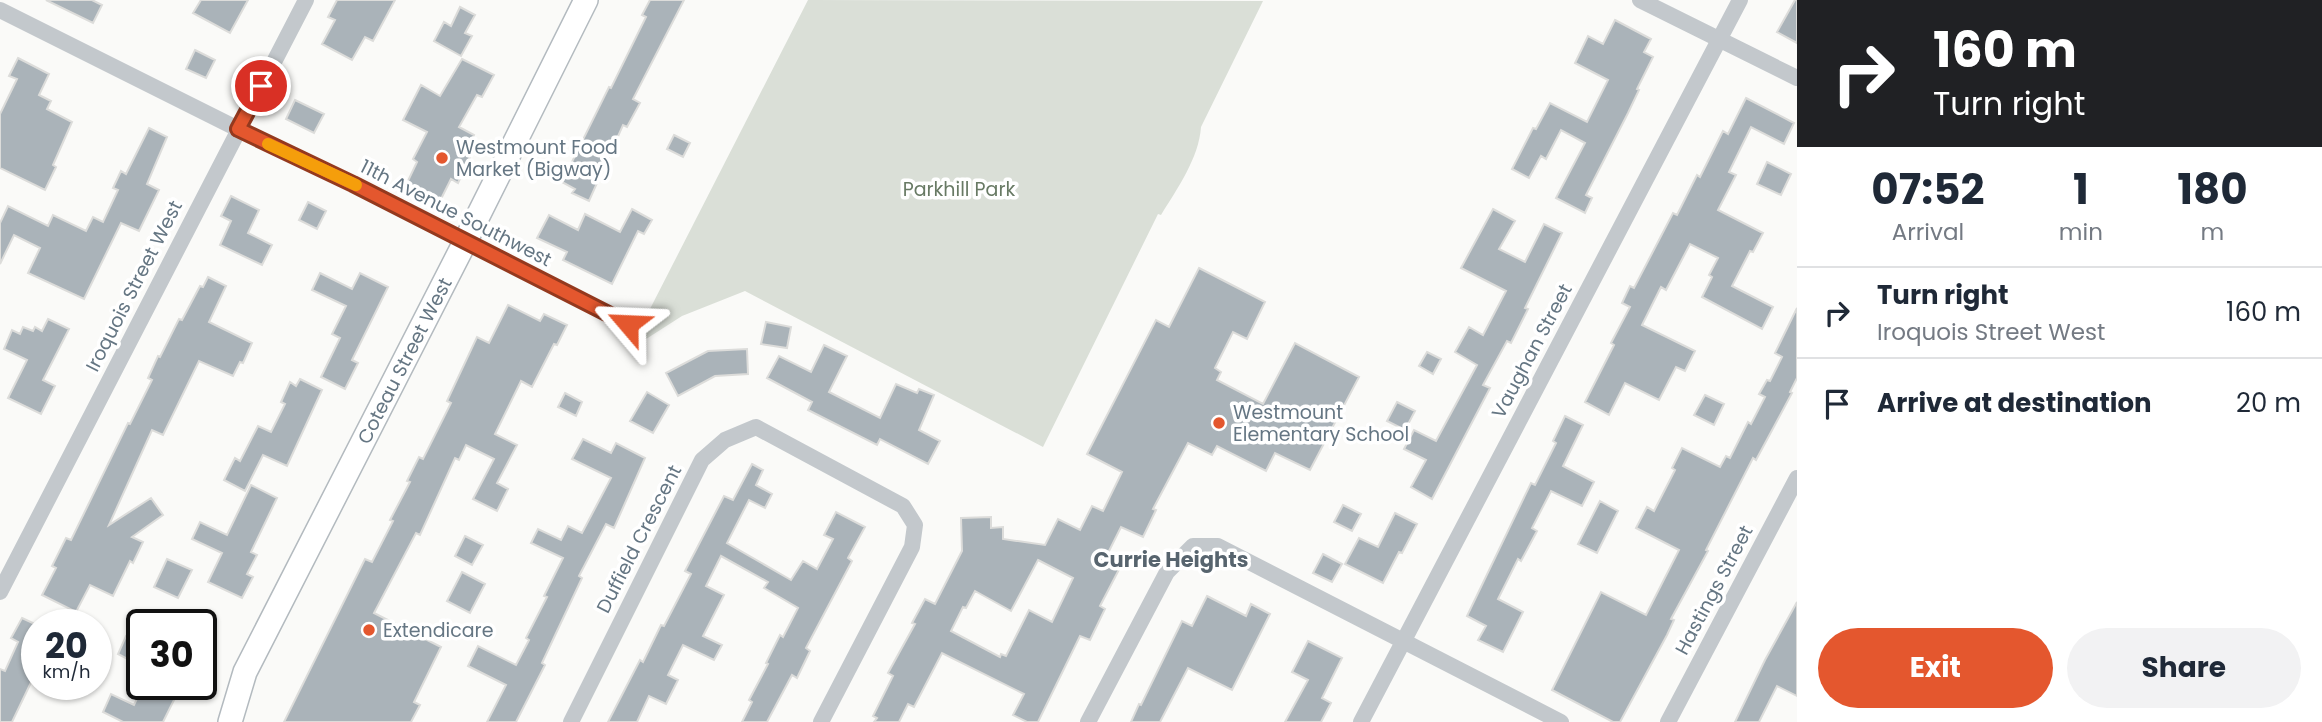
<!DOCTYPE html>
<html lang="en">
<head>
<meta charset="utf-8">
<style>
  body { margin:0; font-family:Poppins,sans-serif; background:#f2f2f3; color:#1f2937; height:100vh; display:flex; flex-direction:column; font-size:26px; white-space:nowrap }
  * { box-sizing:border-box; margin:0 }
  p { font-size:23px; color:#747a83 }
  .icon { flex:none; width:38px; height:38px; fill:none; stroke:currentColor; stroke-width:2; stroke-linecap:round; stroke-linejoin:round }
  .map { position:relative; flex:1; overflow:hidden }
  .side { display:flex; flex-direction:column; background:#fff; width:525px }
  .side>* { flex:none }
  .banner { background:#202124; color:#fff; overflow:hidden }
  .speed { position:absolute; left:21px; top:609px; display:flex; gap:14px; font-size:35px; font-weight:700; text-align:center }
  .speed>* { display:grid; place-content:center; width:91px; height:91px; border-radius:50%; background:#fff; box-shadow:0 2px 5px #0004; line-height:1 }
  .speed small { font-size:18px; font-weight:400 }
  .speed .limit { border:4px solid #111; border-radius:10px; background:#fff; color:#111 }
  .pin { position:absolute; display:grid; place-items:center; width:60px; height:60px; color:#fff; margin:-30px; border:4px solid #fff; border-radius:50%; box-shadow:0 2px 7px #0007 }
  .me { position:absolute; width:77px; margin:-38px; rotate:296deg; stroke-linejoin:round; filter:drop-shadow(0 0 5px #0008) }
  .turn { display:flex; align-items:center; gap:24px; height:147px; padding:0 21px; font-size:32px }
  .turn .icon { width:91px; height:91px; stroke-width:2.5 }
  .turn b { display:block; font-size:49px; line-height:60px }
  .eta { display:flex; justify-content:space-evenly; align-items:center; height:119px; text-align:center }
  .eta b { font-size:42px; font-weight:700; line-height:49px }
  .cta { display:flex; gap:14px; margin-top:auto; padding:14px 21px }
  .cta a { flex:1; height:80px; border-radius:42px; background:#e4572e; color:#fff; font-size:28px; font-weight:700; line-height:80px; text-align:center }
  .cta a+a { background:#f2f2f3; color:#1f2937 }
  ul { padding:0; list-style:none }
  li { display:flex; align-items:center; gap:21px; height:91px; padding:0 21px; border-top:2px solid #e0e1e3 }
  li div { flex:1 }
  li b { display:block; font-size:26px }
  li em { font-style:normal }
  main { display:flex; flex:1; min-height:0 }
  .map>svg:first-child { display:block }
</style>
</head>
<body>
<main>
<div class="map">
<svg width="1797" height="722" viewBox="0 0 1797 722">
  <rect width="100%" height="100%" fill="#fafaf8"/>
  <path fill="#dadfd7" d="M 808,0 L 1263,1 L 1201,127 C 1199,158 1177,189 1161,215 L 1158,214 L 1043,447 L 745,291 L 682,316 L 629,350 Z"/>
  <path fill="#aab3b9" stroke="#dcdcda" stroke-width="2" fill-rule="evenodd" d="M 46,0 L 92,0 L 102,5 L 93,23 Z
    M 201,0 L 248,0 L 230,33 L 193,13 Z
    M 337,0 L 395,0 L 373,41 L 365,37 L 352,60 L 322,44 L 335,20 L 328,17 Z
    M 650,0 L 684,0 L 633,99 L 640,103 L 627,127 L 623,125 L 589,201 L 572,193 L 575,189 L 562,182 L 609,87 L 611,88 L 646,17 L 642,15 Z
    M 1795,0 L 1797,0 L 1797,43 L 1777,32 Z
    M 460,7 L 475,15 L 465,33 L 472,36 L 461,56 L 434,41 L 444,22 L 451,26 Z
    M 1615,20 L 1651,39 L 1644,52 L 1653,57 L 1637,89 L 1639,90 L 1628,113 L 1586,195 L 1592,198 L 1585,213 L 1556,198 L 1585,143 L 1561,130 L 1546,159 L 1541,156 L 1529,178 L 1512,169 L 1533,128 L 1536,129 L 1550,103 L 1587,122 L 1608,80 L 1575,63 L 1588,36 L 1603,44 Z
    M 195,50 L 215,60 L 206,78 L 186,69 Z
    M 18,58 L 49,74 L 39,95 L 51,101 L 47,109 L 72,122 L 53,165 L 56,167 L 45,190 L 0,168 L 0,114 L 17,79 L 9,76 Z
    M 462,59 L 494,75 L 482,97 L 477,95 L 459,127 L 474,135 L 472,140 L 477,142 L 458,183 L 451,179 L 440,201 L 406,185 L 417,162 L 413,159 L 427,132 L 403,120 L 421,85 L 440,96 Z
    M 1746,98 L 1794,123 L 1784,144 L 1751,127 L 1729,172 L 1736,175 L 1718,210 L 1763,233 L 1753,252 L 1750,251 L 1732,286 L 1773,307 L 1762,329 L 1702,297 L 1712,277 L 1709,275 L 1718,258 L 1690,244 L 1666,290 L 1661,287 L 1642,325 L 1695,351 L 1685,371 L 1676,367 L 1659,400 L 1625,383 L 1609,415 L 1585,402 L 1614,345 L 1611,343 L 1630,307 L 1622,303 L 1630,286 L 1634,288 L 1673,213 L 1677,215 L 1697,175 L 1700,177 L 1723,131 L 1728,134 Z
    M 295,100 L 324,114 L 314,133 L 286,119 Z
    M 149,128 L 167,137 L 147,184 L 159,190 L 139,231 L 121,223 L 84,299 L 28,273 L 40,248 L 14,235 L 0,264 L 0,223 L 8,206 L 48,226 L 53,215 L 86,231 L 93,217 L 103,222 L 118,190 L 113,188 L 121,171 L 126,174 Z
    M 674,135 L 690,143 L 683,157 L 667,149 Z
    M 1767,162 L 1791,174 L 1781,195 L 1757,184 Z
    M 231,196 L 259,210 L 248,233 L 272,245 L 262,265 L 220,245 L 231,221 L 221,216 Z
    M 308,202 L 326,211 L 317,229 L 299,220 Z
    M 632,209 L 652,220 L 644,234 L 638,231 L 612,284 L 563,260 L 567,252 L 537,238 L 549,215 L 578,230 L 585,214 L 620,232 Z
    M 1493,209 L 1515,221 L 1499,249 L 1525,262 L 1544,224 L 1562,233 L 1525,308 L 1528,309 L 1511,343 L 1507,341 L 1483,385 L 1490,388 L 1432,499 L 1411,487 L 1426,460 L 1404,449 L 1414,430 L 1436,441 L 1477,365 L 1455,352 L 1469,327 L 1483,335 L 1506,291 L 1461,268 Z
    M 1199,268 L 1265,302 L 1247,339 L 1233,332 L 1215,368 L 1221,372 L 1217,380 L 1263,404 L 1295,343 L 1359,377 L 1310,470 L 1275,453 L 1266,471 L 1217,446 L 1212,455 L 1188,443 L 1153,509 L 1156,510 L 1143,537 L 1121,527 L 1108,553 L 1124,560 L 1100,606 L 1105,609 L 1090,640 L 1080,636 L 1038,722 L 1027,722 L 1013,715 L 1024,694 L 942,653 L 914,707 L 908,704 L 899,722 L 874,722 L 877,718 L 873,716 L 893,676 L 888,673 L 915,624 L 912,623 L 925,599 L 935,604 L 962,551 L 961,518 L 991,517 L 991,528 L 1003,527 L 1003,539 L 1045,545 L 1058,519 L 1080,530 L 1092,506 L 1103,511 L 1122,472 L 1087,454 L 1156,320 L 1169,327 ZM 1038,560 L 1073,578 L 1052,622 L 1029,610 L 1006,656 L 1001,654 L 1000,657 L 951,631 L 963,607 L 966,608 L 975,591 L 1011,611 Z
    M 320,273 L 352,289 L 360,273 L 388,287 L 352,360 L 358,363 L 345,389 L 321,377 L 340,338 L 332,334 L 346,306 L 312,290 Z
    M 208,277 L 226,286 L 209,322 L 252,343 L 243,363 L 240,362 L 233,376 L 199,361 L 163,435 L 152,430 L 109,525 L 151,498 L 163,515 L 132,537 L 143,542 L 133,563 L 130,561 L 113,596 L 90,585 L 76,612 L 42,595 L 56,568 L 52,566 L 66,538 L 71,540 L 128,423 L 130,424 L 152,380 L 148,378 L 158,356 L 160,357 L 179,319 L 182,320 L 200,286 L 203,287 Z
    M 508,305 L 540,321 L 544,314 L 567,325 L 557,345 L 554,344 L 532,387 L 521,381 L 495,434 L 517,445 L 497,483 L 508,489 L 497,511 L 473,499 L 494,459 L 466,445 L 459,460 L 455,458 L 420,535 L 416,533 L 374,613 L 441,647 L 414,702 L 420,705 L 411,722 L 284,722 L 365,559 L 372,562 L 393,521 L 390,520 L 410,482 L 407,481 L 419,457 L 423,459 L 451,403 L 447,401 L 477,337 L 489,343 Z
    M 1797,308 L 1797,378 L 1790,392 L 1792,393 L 1756,460 L 1753,458 L 1706,550 L 1708,551 L 1671,619 L 1674,620 L 1667,635 L 1620,722 L 1613,722 L 1552,690 L 1601,592 L 1646,615 L 1679,550 L 1636,528 L 1647,507 L 1654,511 L 1675,470 L 1672,468 L 1682,448 L 1720,467 L 1726,456 L 1730,458 L 1748,422 L 1751,424 L 1765,397 L 1759,394 L 1767,380 L 1770,381 L 1782,357 L 1775,353 Z
    M 48,319 L 69,329 L 43,380 L 55,386 L 41,414 L 8,398 L 27,360 L 4,349 L 12,330 L 20,334 L 23,327 L 33,331 L 35,327 L 42,331 Z
    M 766,322 L 791,327 L 787,348 L 761,344 Z
    M 824,345 L 847,356 L 829,392 L 880,418 L 896,384 L 917,393 L 919,389 L 934,395 L 919,430 L 940,441 L 928,464 L 880,439 L 877,445 L 808,410 L 812,402 L 767,378 L 779,356 L 811,372 Z
    M 747,349 L 748,374 L 715,376 L 678,396 L 666,373 L 708,351 Z
    M 1427,352 L 1441,359 L 1433,374 L 1419,366 Z
    M 300,379 L 322,390 L 287,466 L 263,455 L 245,491 L 224,480 L 235,458 L 240,461 L 258,426 L 271,432 L 285,404 L 281,402 L 290,382 L 296,386 Z
    M 647,392 L 669,405 L 653,433 L 630,421 Z
    M 565,393 L 582,402 L 576,416 L 558,407 Z
    M 1705,395 L 1724,404 L 1714,425 L 1694,415 Z
    M 1397,402 L 1415,411 L 1405,430 L 1387,421 Z
    M 1565,416 L 1583,425 L 1563,466 L 1594,482 L 1582,506 L 1551,491 L 1532,528 L 1537,531 L 1521,561 L 1518,559 L 1498,599 L 1523,612 L 1503,652 L 1478,640 L 1486,626 L 1467,616 L 1531,483 L 1535,485 L 1556,443 L 1553,441 Z
    M 583,439 L 611,453 L 616,443 L 645,458 L 614,528 L 606,524 L 579,576 L 582,578 L 542,663 L 545,665 L 516,722 L 487,722 L 506,685 L 468,666 L 478,646 L 516,665 L 529,640 L 526,638 L 547,597 L 544,596 L 563,558 L 531,543 L 538,529 L 561,540 L 568,526 L 582,533 L 611,478 L 572,459 Z
    M 752,464 L 763,470 L 756,485 L 772,494 L 765,508 L 749,500 L 727,543 L 791,580 L 803,561 L 817,569 L 833,539 L 824,535 L 836,512 L 865,527 L 848,558 L 852,561 L 806,648 L 810,651 L 797,678 L 792,675 L 767,722 L 742,722 L 752,702 L 749,700 L 768,664 L 766,663 L 780,635 L 783,637 L 798,608 L 764,588 L 768,582 L 721,556 L 706,586 L 724,595 L 703,636 L 722,645 L 714,660 L 683,645 L 668,675 L 678,680 L 666,704 L 649,696 L 637,722 L 608,722 L 640,660 L 643,662 L 661,625 L 664,626 L 691,574 L 685,571 L 724,496 L 733,500 Z
    M 251,485 L 277,498 L 251,552 L 257,555 L 247,574 L 253,577 L 242,598 L 208,582 L 222,553 L 192,539 L 200,522 L 227,535 Z
    M 1600,501 L 1618,511 L 1597,553 L 1578,544 Z
    M 1343,505 L 1361,514 L 1352,531 L 1334,522 Z
    M 1395,513 L 1417,524 L 1402,553 L 1399,552 L 1383,583 L 1345,564 L 1359,538 L 1378,547 Z
    M 465,536 L 483,545 L 472,565 L 455,556 Z
    M 1323,554 L 1342,564 L 1332,582 L 1313,573 Z
    M 167,559 L 192,570 L 178,598 L 154,587 Z
    M 462,572 L 485,584 L 470,613 L 447,601 Z
    M 1207,596 L 1246,616 L 1251,604 L 1270,614 L 1232,690 L 1188,668 L 1160,722 L 1131,722 L 1139,704 L 1141,705 L 1182,621 L 1192,626 Z
    M 1797,602 L 1797,696 L 1777,686 L 1759,722 L 1735,722 L 1765,660 Z
    M 22,618 L 37,625 L 37,670 L 12,722 L 0,722 L 0,669 L 5,671 L 18,642 L 11,638 Z
    M 126,636 L 142,643 L 142,649 L 135,663 L 118,654 Z
    M 1308,641 L 1342,658 L 1322,698 L 1331,703 L 1321,722 L 1285,722 L 1308,680 L 1292,672 Z
    M 144,684 L 182,684 L 163,722 L 123,722 L 103,712 L 111,694 L 134,705 Z"/>
  <g fill="none" stroke-linecap="round" stroke-linejoin="round">
    <g stroke="#b3babf" stroke-width="26">
      <g id="secondary">
        <path id="s1" d="M 230,722 L 245,672 L 465,242 L 586,0"/>
      </g>
    </g>
    <path stroke="#c3c8cc" stroke-width="16" d="M 1640,0 L 1797,78
      M 0,10 L 238,129 L 353,184 L 628,324
      M 0,592 L 306,0
      M 571,722 L 702,460 L 725,440 L 756,427 L 903,506 L 915,525 L 912,547 L 821,722
      M 1088,722 L 1167,572 L 1193,546 L 1218,546 L 1561,722
      M 1361,722 L 1740,0
      M 1668,722 L 1797,478"/>
    <use href="#secondary" stroke="#fff" stroke-width="23"/>
  </g>
  <g fill="none" stroke-linecap="round" stroke-linejoin="round">
    <g stroke="#94391e" stroke-width="18">
      <path id="route" d="M 261,86 L 238,129 L 353,184 L 628,324"/>
    </g>
    <use href="#route" stroke="#e4572e" stroke-width="12"/>
    <path stroke="#f59e0b" stroke-width="12" d="M 268,144 L 356,185"/>
  </g>
  <g fill="#e4572e" stroke="#fff" stroke-width="2.5">
    <circle cx="442" cy="158" r="7"/>
    <circle cx="1219" cy="423" r="7"/>
    <circle cx="369" cy="630" r="7"/>
  </g>
  <g text-anchor="middle" dominant-baseline="central" stroke-width="7" stroke-linejoin="round" paint-order="stroke">
    <g font-size="19" fill="#657683" stroke="#fff" text-anchor="start">
      <text x="456" y="147">Westmount Food<tspan x="456" dy="22">Market (Bigway)</tspan></text>
      <text x="1233" y="412">Westmount<tspan x="1233" dy="22">Elementary School</tspan></text>
      <text x="383" y="630">Extendicare</text>
    </g>
    <g font-size="19" fill="#687a64" stroke="#fff">
      <text x="959" y="189">Parkhill Park</text>
    </g>
    <g font-size="19" fill="#657683" stroke="#fff">
      <text transform="translate(456 213) rotate(27)">11th Avenue Southwest</text>
      <text transform="translate(134 286) rotate(-63)">Iroquois Street West</text>
      <text transform="translate(1532 351) rotate(-62)">Vaughan Street</text>
      <text stroke="none"><textPath href="#s1" startOffset="402">Coteau Street West</textPath></text>
      <text transform="translate(639 539) rotate(-63)">Duffield Crescent</text>
      <text transform="translate(1714 590) rotate(-62)">Hastings Street</text>
    </g>
    <g font-size="21" font-weight="bold" fill="#57646e" stroke="#fff">
      <text x="1171" y="559">Currie Heights</text>
    </g>
  </g>
</svg>
<div class="speed"><div>20<small>km/h</small></div><div class="limit">30</div></div>
<div class="pin" style="left:261px;top:86px;background:#d93025"><svg class="icon" aria-label="arrive" viewBox="0 0 24 24"><path d="M6 21V4h12l-3 4 3 4H6"/></svg></div>
<svg class="me" style="left:628px;top:324px" viewBox="-20 -20 40 40"><path d="M0-17L14 15 0 8-14 15z" fill="#e4572e" stroke="#fff" stroke-width="4"/></svg>
</div>
<section class="side">
<div class="banner">
<div class="turn"><svg class="icon" aria-label="right" viewBox="0 0 24 24"><path d="M7 20v-9h11M14 6l5 5-5 5"/></svg><div><b>160 m</b>Turn right</div></div>
</div>
<div class="eta">
<div><b>07:52</b><p>Arrival</p></div>
<div><b>1</b><p>min</p></div>
<div><b>180</b><p>m</p></div>
</div>
<ul>
<li><svg class="icon" aria-label="right" viewBox="0 0 24 24"><path d="M7 20v-9h11M14 6l5 5-5 5"/></svg><div><b>Turn right</b><p>Iroquois Street West</p></div><em>160 m</em></li>
<li><svg class="icon" aria-label="arrive" viewBox="0 0 24 24"><path d="M6 21V4h12l-3 4 3 4H6"/></svg><div><b>Arrive at destination</b></div><em>20 m</em></li>
</ul>
<div class="cta"><a>Exit</a><a>Share</a></div>
</section>
</main>
</body>
</html>
